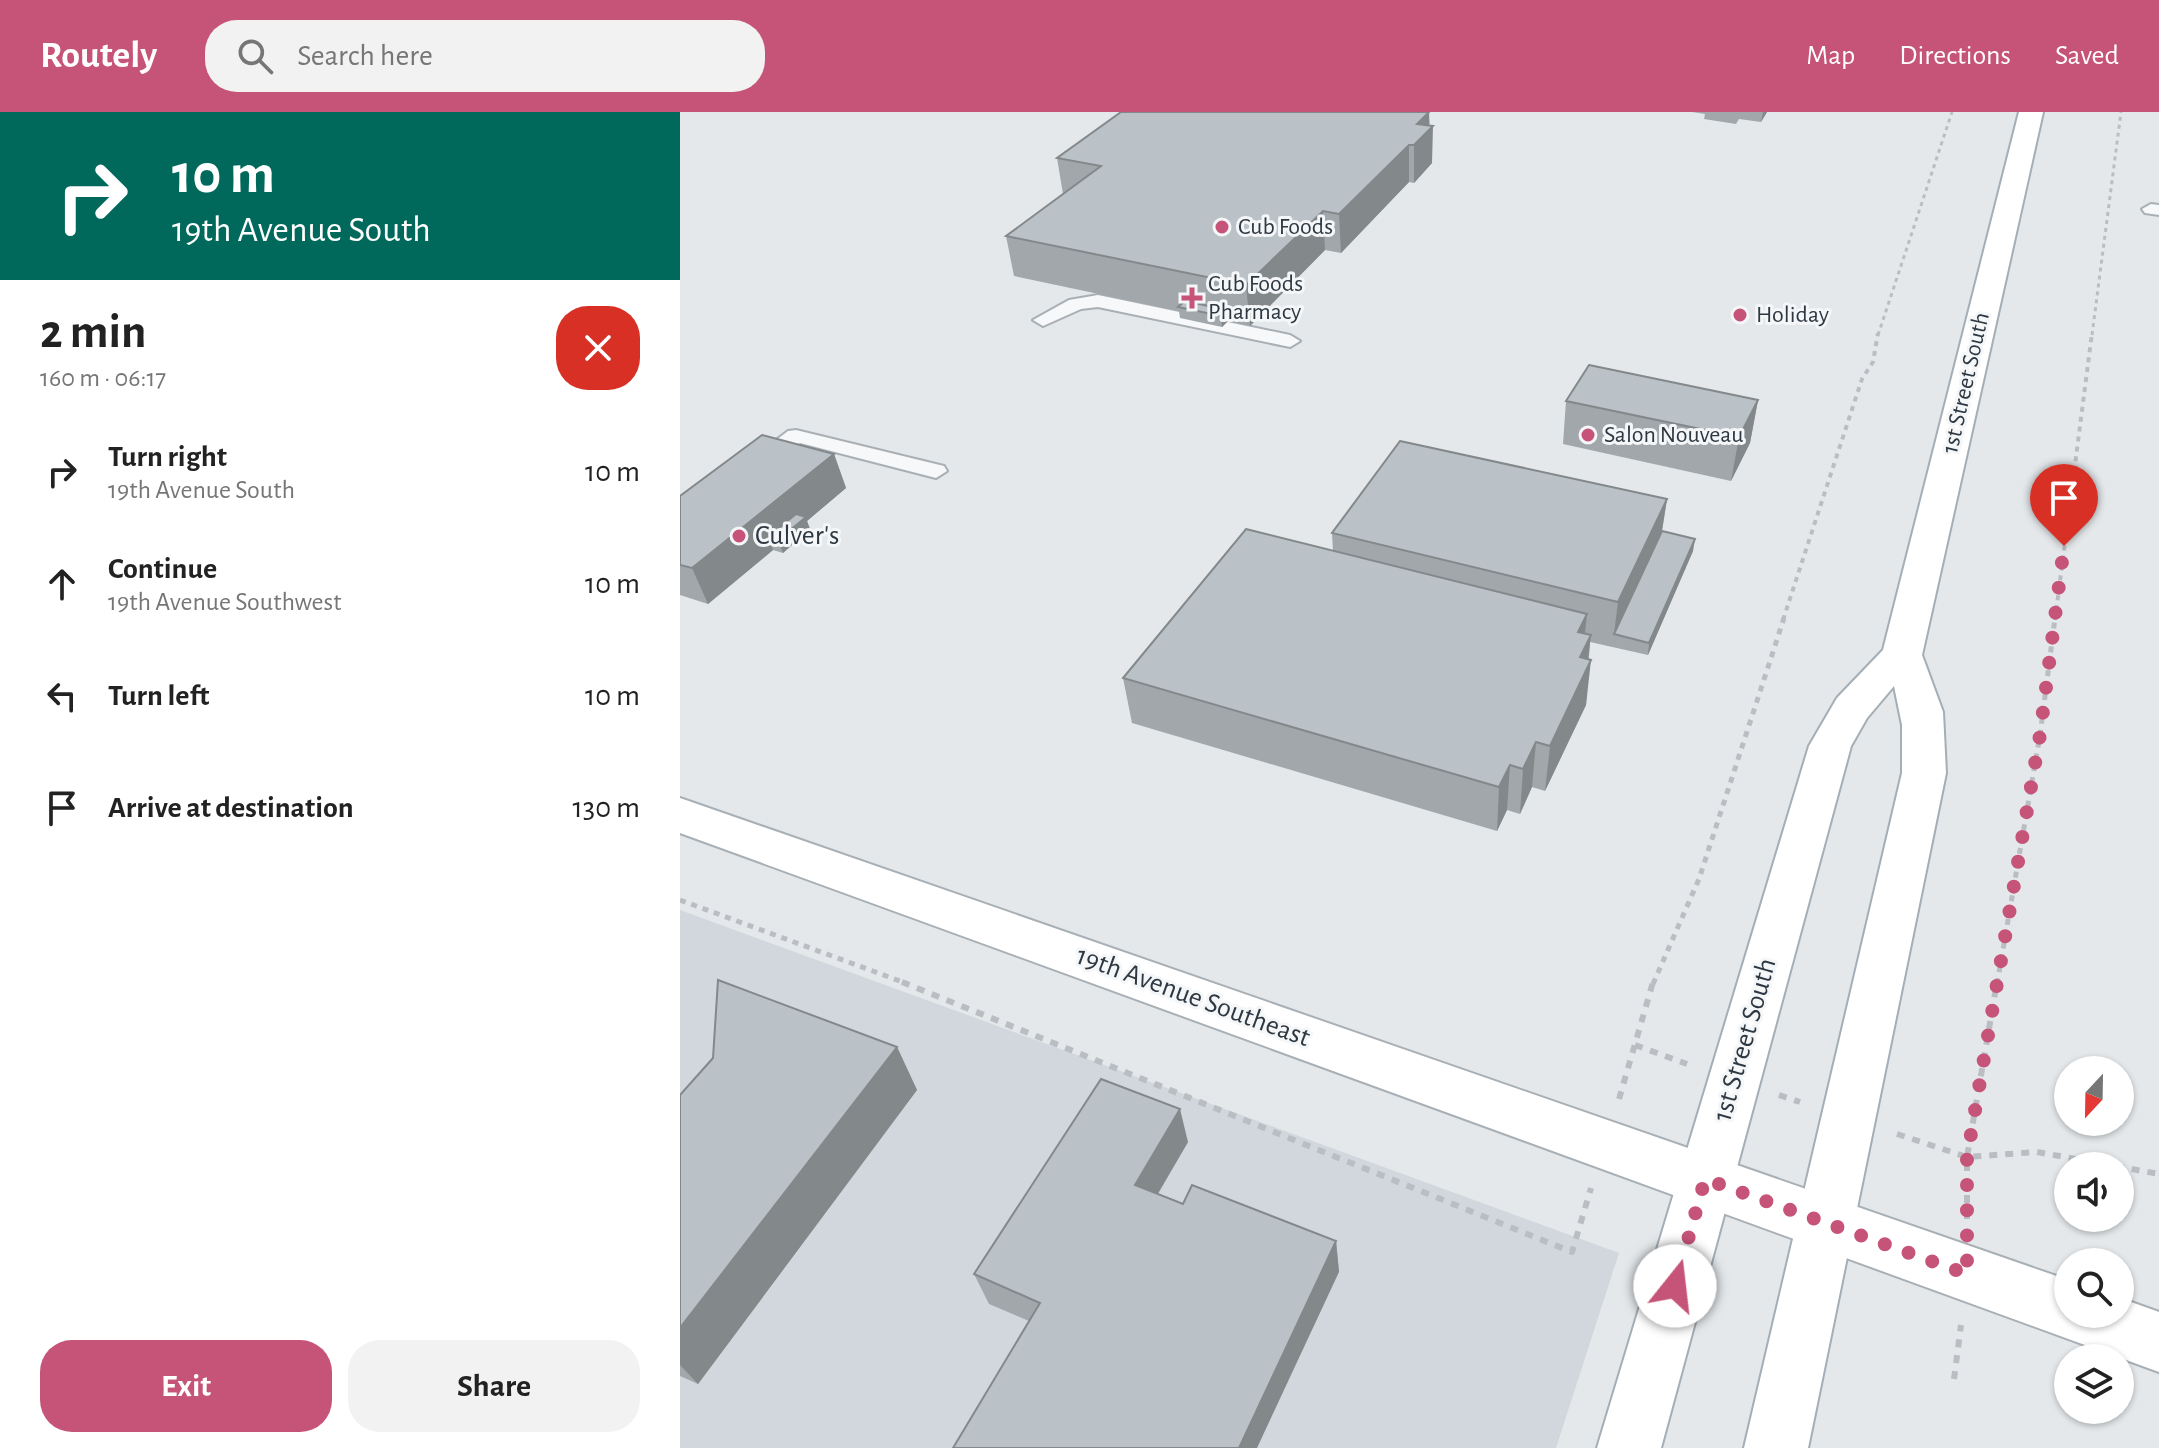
<!DOCTYPE html>
<html lang="en">
<head>
<meta charset="utf-8">
<style>
  body { margin:0; font-family:"Alegreya Sans",sans-serif; background:#f2f2f2; color:#222; height:100vh; display:flex; flex-direction:column; font-size:30px; white-space:nowrap }
  * { box-sizing:border-box; margin:0 }
  p { font-size:26px; color:#767676 }
  .icon { flex:none; width:44px; height:44px; fill:none; stroke:currentColor; stroke-width:2; stroke-linecap:round; stroke-linejoin:round }
  .map { position:relative; flex:1; overflow:hidden }
  .details { display:flex; flex-direction:column; background:#fff; width:680px }
  .details>* { flex:none }
  .hud { background:#00695c; color:#fff; overflow:hidden }
  .needle { width:52px; rotate:202deg }
  .buttons { position:absolute; left:1374px; top:944px; display:grid; gap:16px }
  .buttons a { display:grid; place-items:center; width:80px; height:80px; border-radius:50%; background:#fff; box-shadow:0 2px 6px #0004; font-size:40px }
  .pin { position:absolute; display:grid; place-items:center; width:68px; height:68px; color:#fff; margin:-82px -34px; border-radius:50% 50% 50% 0; rotate:-45deg; box-shadow:0 0 8px #0007 }
  .pin .icon { rotate:45deg }
  .me { position:absolute; width:88px; margin:-44px; rotate:16deg; stroke-linejoin:round; filter:drop-shadow(0 0 6px #0008) }
  .turn { display:flex; align-items:center; gap:28px; height:168px; padding:0 40px; font-size:36px }
  .turn .icon { width:104px; height:104px; stroke-width:2.5 }
  .turn b { display:block; font-size:56px; line-height:68px }
  .round { display:grid; place-items:center; flex:none; width:84px; height:84px; border-radius:32px; background:#f2f2f2 }
  .head { display:flex; align-items:center; justify-content:space-between; height:136px; padding:0 40px }
  h1 { font-size:48px; font-weight:700; line-height:60px }
  .cta { display:flex; gap:16px; margin-top:auto; padding:16px 40px }
  .cta a { flex:1; height:92px; border-radius:32px; background:#c65378; color:#fff; font-size:32px; font-weight:700; line-height:92px; text-align:center }
  .cta a+a { background:#f2f2f2; color:#222 }
  ul { padding:0; list-style:none }
  li { display:flex; align-items:center; gap:24px; height:112px; padding:0 40px }
  li div { flex:1 }
  li b { display:block; font-size:30px }
  li em { font-style:normal }
  header { display:flex; align-items:center; gap:48px; box-sizing:border-box; height:112px; padding:0 40px; background:#c65378; color:#fff }
  header strong { font-size:38px }
  nav { display:flex; gap:44px; margin-inline-start:auto; font-size:28px }
  .search { width:560px; height:72px; background:#f2f2f2; display:flex; align-items:center; gap:20px; box-sizing:border-box; padding:0 28px; border-radius:32px; color:#767676; font-size:30px }
  main { display:flex; flex:1; min-height:0 }
  .map>svg:first-child { display:block }
</style>
</head>
<body>
<header>
<strong>Routely</strong>
<div class="search"><svg class="icon" aria-label="search" viewBox="0 0 24 24"><circle cx="10" cy="10" r="6"/><path d="M15 15l6 6"/></svg>Search here</div>
<nav><a>Map</a><a>Directions</a><a>Saved</a></nav>
</header>
<main>
<section class="details">
<div class="hud">
<div class="turn"><svg class="icon" aria-label="right" viewBox="0 0 24 24"><path d="M7 20v-9h11M14 6l5 5-5 5"/></svg><div><b>10 m</b>19th Avenue South</div></div>
</div>
<div class="head"><div><h1>2 min</h1><p>160 m · 06:17</p></div><a class="round" style="background:#d93025;color:#fff"><svg class="icon" aria-label="close" viewBox="0 0 24 24"><path d="M6 6l12 12M18 6L6 18"/></svg></a></div>
<ul>
<li><svg class="icon" aria-label="right" viewBox="0 0 24 24"><path d="M7 20v-9h11M14 6l5 5-5 5"/></svg><div><b>Turn right</b><p>19th Avenue South</p></div><em>10 m</em></li>
<li><svg class="icon" aria-label="ahead" viewBox="0 0 24 24"><path d="M12 20V5M6 11l6-6 6 6"/></svg><div><b>Continue</b><p>19th Avenue Southwest</p></div><em>10 m</em></li>
<li><svg class="icon" aria-label="left" viewBox="0 0 24 24"><path d="M17 20v-9H6M10 6l-5 5 5 5"/></svg><div><b>Turn left</b></div><em>10 m</em></li>
<li><svg class="icon" aria-label="arrive" viewBox="0 0 24 24"><path d="M6 21V4h12l-3 4 3 4H6"/></svg><div><b>Arrive at destination</b></div><em>130 m</em></li>
</ul>
<div class="cta"><a>Exit</a><a>Share</a></div>
</section>
<div class="map">
<svg width="1479" height="1336" viewBox="0 0 1479 1336">
  <rect width="100%" height="100%" fill="#e4e8eb"/>
  <path fill="#d2d7dd" d="M 0,798 L 939,1141 L 876,1336 L 0,1336 Z"/>
  <g fill="none" stroke-linecap="round" stroke-linejoin="round">
    <g stroke="#a9b0b5" stroke-width="4">
      <path id="service" d="M 1471,92 L 1479,93 L 1479,103 L 1465,101 L 1462,97 Z
        M 418,183 L 610,223 L 620,229 L 610,235 L 418,195 L 401,197 L 363,214 L 353,208 L 389,188 Z
        M 116,318 L 264,354 L 267,359 L 256,366 L 120,331 L 87,357 L 71,357 L 68,352 L 71,347 L 108,319 Z"/>
    </g>
    <g stroke="#a9b0b5" stroke-width="4">
      <path id="secondary" d="M 0,686 L 1388,1168 L 1388,1202 L 1440,1202 L 1440,1186 L 1479,1200 L 1479,1260 L 0,721 Z"/>
    </g>
    <g stroke="#a4aeb6" stroke-width="4">
      <path id="primary" d="M 1339,0 L 1363,0 L 1242,543 L 1263,600 L 1266,661 L 1128,1336 L 1064,1336 L 1222,661 L 1222,613 L 1214,574 L 1187,606 L 1171,634 L 981,1336 L 917,1336 L 1129,634 L 1157,586 L 1203,538 Z"/>
    </g>
    <path stroke="#babec2" stroke-width="3" stroke-dasharray="4 4" stroke-linecap="butt" d="M 1198,223 L 1272,0
      M 1412,223 L 1441,0"/>
    <path stroke="#babec2" stroke-width="4" stroke-dasharray="5 5" stroke-linecap="butt" d="M 1103,508 L 1182,267 L 1193,250 L 1198,221
      M 1375,508 L 1412,221"/>
    <path stroke="#babec2" stroke-width="5" stroke-dasharray="6 6" stroke-linecap="butt" d="M 0,788 L 228,872
      M 973,872 L 1019,767 L 1104,506
      M 1317,872 L 1360,623 L 1375,506"/>
    <path stroke="#babec2" stroke-width="6" stroke-dasharray="8 8" stroke-linecap="butt" d="M 222,870 L 892,1140 L 911,1076
      M 955,933 L 1007,952
      M 1099,983 L 1120,990
      M 939,987 L 973,870
      M 1217,1022 L 1287,1045 L 1357,1040 L 1479,1062
      M 1287,1107 L 1287,1045 L 1317,870
      M 1274,1267 L 1281,1213"/>
    <use href="#service" fill="#f6f8f9" fill-rule="evenodd"/>
    <use href="#secondary" fill="#fff" fill-rule="evenodd"/>
    <use href="#primary" fill="#fff" fill-rule="evenodd"/>
  </g>
  <path fill="#a1a7ab" d="M 749,0 L 752,51 L 734,71 L 729,70 L 661,141 L 645,138 L 570,214 L 548,209 L 542,215 L 500,206 L 499,199 L 334,164 L 326,124 L 383,82 L 377,46 Z
    M 1012,0 L 1087,0 L 1081,10 L 1059,7 L 1056,12 L 1024,7 L 1025,2 Z
    M 1078,288 L 1070,331 L 1051,369 L 883,332 L 886,289 Z
    M 154,342 L 166,376 L 127,409 L 130,417 L 103,441 L 93,438 L 28,492 L 0,483 L 0,384 Z
    M 987,387 L 982,419 L 1013,439 L 968,543 L 910,530 L 906,593 L 865,679 L 852,675 L 840,702 L 827,698 L 817,719 L 452,611 L 443,566 L 653,439 L 652,421 Z
    M 217,935 L 237,978 L 18,1272 L 0,1264 L 0,983 Z
    M 508,1030 L 478,1082 L 503,1092 L 656,1129 L 659,1160 L 349,1209 L 309,1192 L 294,1162 Z"/>
  <path fill="#83888b" d="M 733,0 L 749,0 L 749,18 L 753,14 L 752,51 L 734,71 L 734,33 L 737,30 L 733,34 Z
    M 1083,0 L 1087,0 L 1081,10 Z
    M 729,33 L 729,70 L 661,141 L 659,102 Z
    M 643,99 L 645,138 L 570,214 L 566,173 Z
    M 547,198 L 548,209 L 542,215 L 541,204 Z
    M 1078,288 L 1070,331 L 1051,369 L 1059,325 Z
    M 154,342 L 166,376 L 127,409 L 130,417 L 103,441 L 98,428 L 88,425 L 93,438 L 28,492 L 12,456 Z
    M 987,387 L 980,431 L 934,522 L 938,490 Z
    M 1015,427 L 1013,439 L 968,543 L 969,531 Z
    M 907,502 L 903,540 L 911,523 L 907,556 L 911,548 L 906,593 L 865,679 L 870,634 L 898,520 Z
    M 856,630 L 852,675 L 840,702 L 843,657 Z
    M 830,653 L 827,698 L 817,719 L 819,675 Z
    M 217,935 L 237,978 L 18,1272 L 0,1253 L 0,1216 Z
    M 500,997 L 508,1030 L 464,1105 L 455,1073 Z
    M 656,1129 L 659,1160 L 577,1336 L 559,1336 Z"/>
  <path fill="#bbc2c7" stroke="#83888b" stroke-width="2" d="M 441,0 L 749,0 L 737,12 L 753,14 L 734,33 L 729,33 L 659,102 L 643,99 L 566,173 L 326,124 L 421,54 L 377,46 Z
    M 505,189 L 547,198 L 541,204 L 498,195 Z
    M 909,253 L 1078,288 L 1059,325 L 886,289 Z
    M 82,323 L 154,342 L 12,456 L 0,453 L 0,384 Z
    M 720,329 L 987,387 L 938,490 L 652,421 Z
    M 116,402 L 126,405 L 98,428 L 88,425 Z
    M 566,417 L 907,502 L 898,520 L 911,523 L 900,545 L 911,548 L 870,634 L 856,630 L 843,657 L 830,653 L 819,675 L 443,566 Z
    M 982,419 L 1015,427 L 969,531 L 934,522 Z
    M 38,868 L 217,935 L 0,1216 L 0,983 L 33,946 Z
    M 421,967 L 500,997 L 455,1073 L 503,1092 L 512,1073 L 656,1129 L 559,1336 L 273,1336 L 360,1191 L 294,1162 Z"/>
  <g fill="none" stroke-linecap="round" stroke-linejoin="round">
    <path stroke="#c65378" stroke-width="14" stroke-dasharray="0 25.2" d="M 995,1174 L 1025,1067 L 1287,1162 L 1287,1045 L 1360,623 L 1384,434"/>
  </g>
  <g fill="#c65378" stroke="#f4f6f8" stroke-width="3">
    <circle cx="542" cy="115" r="8"/>
    <path d="M508 174h8v8h8v8h-8v8h-8v-8h-8v-8h8z"/>
    <circle cx="1060" cy="203" r="8"/>
    <circle cx="908" cy="323" r="8"/>
    <circle cx="59" cy="424" r="8"/>
  </g>
  <g text-anchor="middle" dominant-baseline="central" stroke-width="6" stroke-linejoin="round" paint-order="stroke">
    <g font-size="24" fill="#2d3842" stroke="#f4f6f8" text-anchor="start">
      <text x="558" y="115">Cub Foods</text>
      <text x="528" y="172">Cub Foods<tspan x="528" dy="28">Pharmacy</tspan></text>
      <text x="1076" y="203">Holiday</text>
      <text x="924" y="323">Salon Nouveau</text>
    </g>
    <g font-size="24" fill="#2d3842" stroke="#f4f6f8">
      <text transform="translate(1286 271) rotate(-77)">1st Street South</text>
    </g>
    <g font-size="28" fill="#2d3842" stroke="#f4f6f8" text-anchor="start">
      <text x="75" y="424">Culver's</text>
    </g>
    <g font-size="28" fill="#2d3842" stroke="#f4f6f8">
      <text transform="translate(513 885) rotate(20)">19th Avenue Southeast</text>
      <text transform="translate(1065 928) rotate(-74)">1st Street South</text>
    </g>
  </g>
</svg>
<div class="buttons">
<a><svg class="needle" viewBox="-14 -14 28 28"><path d="M0-13l5 13h-10z" fill="#e53935"/><path d="M0 13l5-13h-10z" fill="#767676"/></svg></a>
<a><svg class="icon" aria-label="sound" viewBox="0 0 24 24"><path d="M4 9h4l5-4v14l-5-4H4zM17 9q2 3 0 6"/></svg></a>
<a><svg class="icon" aria-label="search" viewBox="0 0 24 24"><circle cx="10" cy="10" r="6"/><path d="M15 15l6 6"/></svg></a>
<a><svg class="icon" aria-label="layers" viewBox="0 0 24 24"><path d="M12 4l9 5-9 5-9-5zM3 14l9 5 9-5"/></svg></a>
</div>
<div class="pin" style="left:1384px;top:434px;background:#d93025"><svg class="icon" aria-label="arrive" viewBox="0 0 24 24"><path d="M6 21V4h12l-3 4 3 4H6"/></svg></div>
<svg class="me" style="left:995px;top:1174px" viewBox="-20 -20 40 40"><circle r="19" fill="#fff"/><path d="M0-13L10 11 0 6-10 11z" fill="#c65378"/></svg>
</div>
</main>
</body>
</html>
